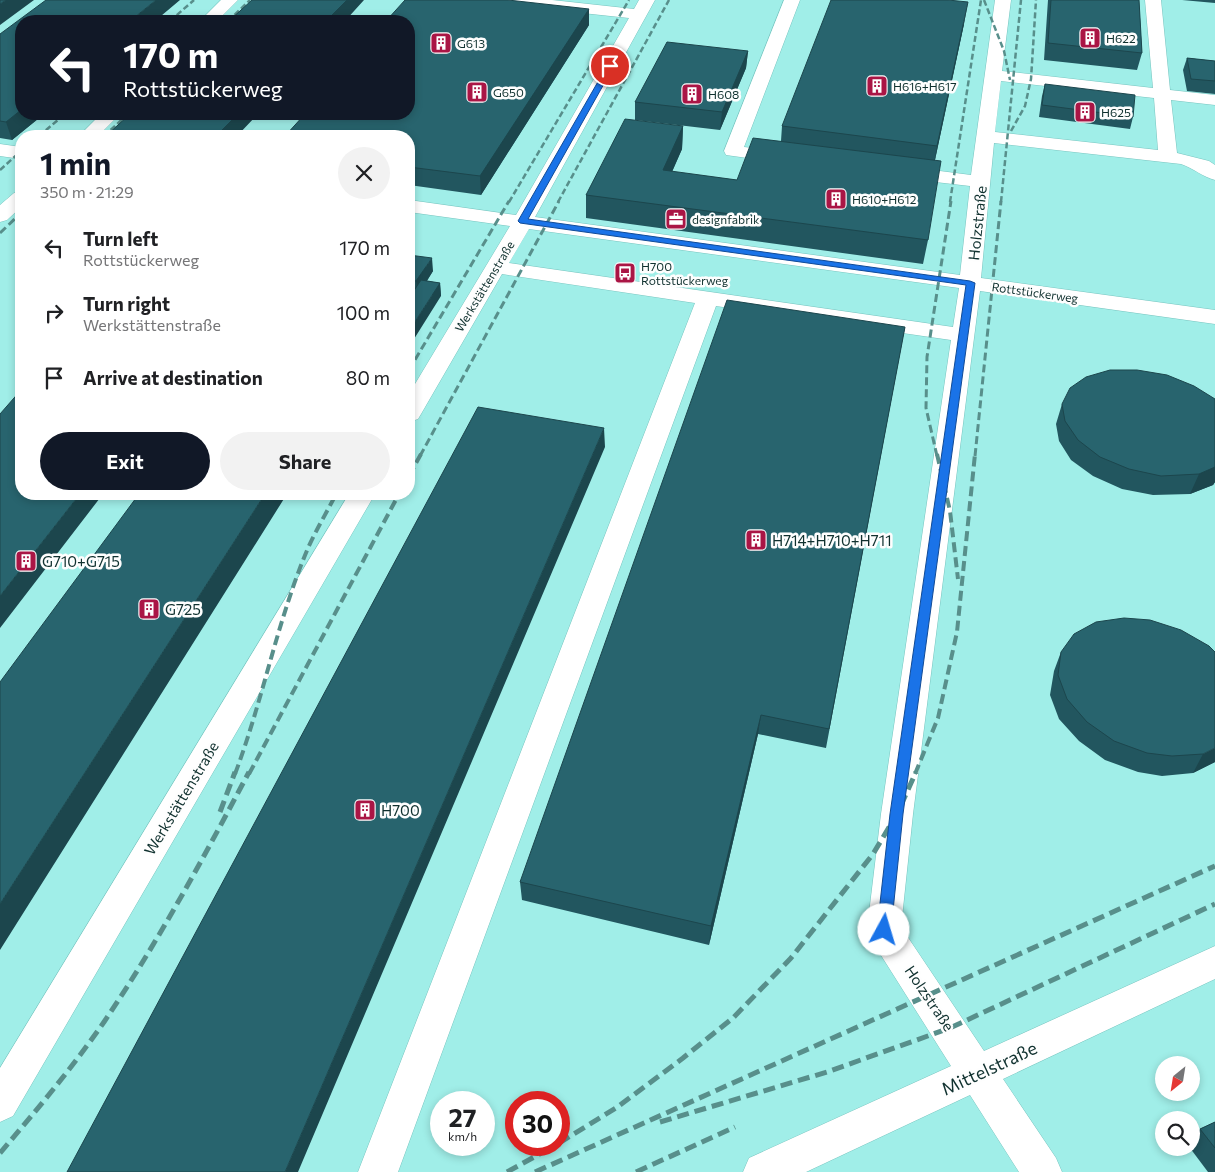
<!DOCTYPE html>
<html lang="en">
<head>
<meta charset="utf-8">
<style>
  body { margin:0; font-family:Commissioner,sans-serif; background:#f2f2f2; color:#202124; height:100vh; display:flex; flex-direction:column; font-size:19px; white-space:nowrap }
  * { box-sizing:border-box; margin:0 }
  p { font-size:16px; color:#757577 }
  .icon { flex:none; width:28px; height:28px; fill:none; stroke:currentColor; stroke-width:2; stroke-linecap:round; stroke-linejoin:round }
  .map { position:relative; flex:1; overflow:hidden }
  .sheet { position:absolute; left:15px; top:130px; width:400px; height:370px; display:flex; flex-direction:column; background:#fff; border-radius:20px; box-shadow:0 2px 8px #0003 }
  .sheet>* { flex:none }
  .top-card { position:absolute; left:15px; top:15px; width:400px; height:105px; border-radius:20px; box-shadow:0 2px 8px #0003; background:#111827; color:#fff; overflow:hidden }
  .needle { width:32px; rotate:210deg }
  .controls { position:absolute; left:1155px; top:1056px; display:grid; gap:10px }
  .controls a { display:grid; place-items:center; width:45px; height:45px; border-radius:50%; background:#fff; box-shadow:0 2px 8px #0003; font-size:25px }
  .speed { position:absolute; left:430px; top:1091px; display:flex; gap:10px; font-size:25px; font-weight:700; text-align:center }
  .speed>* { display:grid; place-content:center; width:65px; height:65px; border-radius:50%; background:#fff; box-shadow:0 2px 8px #0003; line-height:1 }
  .speed small { font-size:12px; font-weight:400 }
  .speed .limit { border:8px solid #d22; background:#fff; color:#111 }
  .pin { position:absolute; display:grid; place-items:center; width:42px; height:42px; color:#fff; margin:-21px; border:2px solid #fff; border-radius:50%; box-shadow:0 1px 5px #0007 }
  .me { position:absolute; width:55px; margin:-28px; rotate:6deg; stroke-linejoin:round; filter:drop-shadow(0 0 4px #0008) }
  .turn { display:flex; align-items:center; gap:18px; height:105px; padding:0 25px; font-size:22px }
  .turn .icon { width:65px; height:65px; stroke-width:2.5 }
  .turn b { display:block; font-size:35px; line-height:42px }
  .round { display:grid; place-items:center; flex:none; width:52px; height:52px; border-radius:26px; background:#f2f2f2 }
  .head { display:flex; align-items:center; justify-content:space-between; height:85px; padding:0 25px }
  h1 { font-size:30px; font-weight:700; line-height:38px; color:#111827 }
  .cta { display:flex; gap:10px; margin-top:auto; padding:10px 25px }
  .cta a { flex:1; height:58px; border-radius:30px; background:#111827; color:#fff; font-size:20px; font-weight:700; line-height:58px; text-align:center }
  .cta a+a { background:#f2f2f2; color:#202124 }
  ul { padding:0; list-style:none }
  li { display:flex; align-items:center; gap:15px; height:65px; padding:0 25px }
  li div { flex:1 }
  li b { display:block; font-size:19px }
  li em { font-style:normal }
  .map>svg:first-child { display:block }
</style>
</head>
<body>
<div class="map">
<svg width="1215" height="1172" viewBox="0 0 1215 1172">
  <rect width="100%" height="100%" fill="#a0eee8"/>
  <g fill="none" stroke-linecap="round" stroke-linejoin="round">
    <g stroke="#77c4bf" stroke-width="1">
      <path id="minor" d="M 221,0 L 238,0 L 217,21 L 200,21 Z
        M 499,0 L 552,0 L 634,9 L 639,0 L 655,0 L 535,217 L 960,275 L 970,186 L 901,178 L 894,176 L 891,172 L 894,168 L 901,166 L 971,175 L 995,0 L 1011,0 L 1002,71 L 1153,88 L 1145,0 L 1161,0 L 1170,90 L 1215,95 L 1215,105 L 1171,100 L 1177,153 L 1209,161 L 1215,165 L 1215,180 C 1203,177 1193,168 1181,164 L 994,143 L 981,278 L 1215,310 L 1215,324 L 980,291 L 913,814 L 901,927 L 984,1051 L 1215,946 L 1215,979 L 1003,1079 L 1056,1158 L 1062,1172 L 1019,1172 L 970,1095 L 806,1172 L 743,1172 L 749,1158 L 951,1066 L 872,941 L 867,930 L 881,814 L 951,340 L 716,306 L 398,1172 L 358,1172 L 695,303 L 502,274 L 421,414 L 418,419 L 409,422 L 409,394 L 510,226 L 409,212 L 409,200 L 516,215 L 629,18 L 507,5 L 501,3 ZM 1001,81 L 1154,98 L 1158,150 L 995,132 ZM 529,229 L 959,288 L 953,327 L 509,263 Z
        M 784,0 L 800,0 L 744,147 L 791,153 L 793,157 L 791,161 L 784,163 L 726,155 L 724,151 Z
        M 101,114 L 120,114 L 98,136 L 79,136 Z
        M 0,144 L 21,147 L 21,159 L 0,156 Z
        M 21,191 L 21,207 L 7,220 L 0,222 L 0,205 L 14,193 Z
        M 349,494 L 375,494 L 13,1116 L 0,1122 L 0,1068 Z"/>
    </g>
    <use href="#minor" fill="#fff" fill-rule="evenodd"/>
    <path stroke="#588f8b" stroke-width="2.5" stroke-dasharray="6 3" stroke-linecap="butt" d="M 984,0 L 1004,51 L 1010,80
      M 170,21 L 194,0
      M 228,21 L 250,0
      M 1011,131 L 1025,106 L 1031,79 L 1036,0
      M 39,136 L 65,114
      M 104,136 L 128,114
      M 0,170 L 21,151
      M 509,202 L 629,0
      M 558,202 L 669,0
      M 950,202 L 981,0
      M 1001,202 L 1021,0"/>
    <path stroke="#588f8b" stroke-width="3" stroke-dasharray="8 4" stroke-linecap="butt" d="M 0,233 L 21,213
      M 409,370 L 509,201
      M 420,456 L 559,201
      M 937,456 L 926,408 L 927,357 L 951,201
      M 975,456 L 1001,201"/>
    <path stroke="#588f8b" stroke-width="4" stroke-dasharray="10 5" stroke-linecap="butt" d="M 937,454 L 950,511 L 958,579
      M 409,476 L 421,454
      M 235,774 C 263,700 277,621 308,548 C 316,530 327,512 336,494
      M 249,774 L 399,494
      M 915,774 L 938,718 L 957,632 L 975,454"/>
    <path stroke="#588f8b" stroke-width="5" stroke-dasharray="12 6" stroke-linecap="butt" d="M 220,812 L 235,772
      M 660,1122 L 827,1072 L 950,1028 L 1215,904
      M 559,1143 L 616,1108 L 683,1058 L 733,1018 L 791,958 L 873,854 L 897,814 L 916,772
      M 0,1153 C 36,1111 72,1068 104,1022 C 158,942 204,857 249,772
      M 507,1172 L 556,1145
      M 535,1172 L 1215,866
      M 636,1172 L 735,1127"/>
  </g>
  <path fill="#22565f" d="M 1048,0 L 1139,0 L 1142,53 L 1137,70 L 1044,60 Z
    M 1182,0 L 1215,0 L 1215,3 Z
    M 589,9 L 589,25 L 481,195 L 409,185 L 409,136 Z
    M 964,24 L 935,160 L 928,240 L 923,264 L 586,218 L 586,195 L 683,126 L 682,149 L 672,172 L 737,180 L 781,141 L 782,126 Z
    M 0,34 L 21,114 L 44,114 L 12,140 L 0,138 Z
    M 748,51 L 746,68 L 720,130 L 635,120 L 635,102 Z
    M 1187,58 L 1215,61 L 1215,94 L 1187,91 L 1183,70 Z
    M 1045,84 L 1133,117 L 1130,129 L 1039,117 L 1042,96 Z
    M 409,255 L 433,271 L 427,281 L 440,283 L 441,296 L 409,293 Z
    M 905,327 L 826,748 L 758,734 L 709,945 L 522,900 L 520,882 Z
    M 1215,399 L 1215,482 L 1213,485 L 1190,494 L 1153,495 L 1122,489 L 1093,476 L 1071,460 L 1059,441 L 1056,424 L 1062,404 Z
    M 1061,652 L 1215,762 L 1193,773 L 1162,776 L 1138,772 L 1105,760 L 1079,741 L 1059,719 L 1050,695 L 1054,671 Z
    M 1215,1122 L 1215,1172 L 1208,1172 L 1190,1148 L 1191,1148 L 1191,1141 L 1200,1129 Z"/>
  <path fill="#1c464d" d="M 6,0 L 34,0 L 0,25 L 0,4 Z
    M 156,0 L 180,0 L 155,21 L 130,21 Z
    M 347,0 L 364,0 L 345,21 L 326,21 Z
    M 968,2 L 964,24 L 933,169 L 937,146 Z
    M 589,9 L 589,25 L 481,195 L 480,176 Z
    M 748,51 L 746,68 L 720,130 L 722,112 Z
    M 21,110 L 21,114 L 44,114 L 12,140 L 6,122 Z
    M 238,114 L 258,114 L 237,136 L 216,136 Z
    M 683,126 L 682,149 L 662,194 L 663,170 Z
    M 432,258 L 433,271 L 418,294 L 416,281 Z
    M 440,283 L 441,296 L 409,347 L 409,331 Z
    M 604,428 L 605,447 L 298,1172 L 285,1172 Z
    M 1215,467 L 1215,482 L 1213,485 L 1190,494 L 1199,474 Z
    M 80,494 L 103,494 L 0,628 L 0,596 Z
    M 265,494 L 287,494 L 0,950 L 0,904 Z
    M 761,715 L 758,734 L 709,945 L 711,926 Z
    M 1215,748 L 1215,762 L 1193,773 L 1203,754 Z"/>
  <path fill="#28646e" stroke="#1c464d" d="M 0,0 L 6,0 L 0,4 Z
    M 46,0 L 156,0 L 130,21 L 21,21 L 21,110 L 6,122 L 0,121 L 0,34 Z
    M 252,0 L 347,0 L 326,21 L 229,21 Z
    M 405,0 L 508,0 L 589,9 L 480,176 L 409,167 L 409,136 L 285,136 L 305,114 L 409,114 L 409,21 L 386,21 Z
    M 831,0 L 948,0 L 968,2 L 937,146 L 782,126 Z
    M 1051,0 L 1139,0 L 1142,53 L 1048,43 Z
    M 667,42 L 748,51 L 722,112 L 635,102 Z
    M 1187,58 L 1215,61 L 1215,81 L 1191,79 Z
    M 1045,84 L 1135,95 L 1133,117 L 1042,105 Z
    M 130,114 L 238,114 L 216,136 L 106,136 Z
    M 625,119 L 683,126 L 663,170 L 737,180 L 753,138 L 941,161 L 928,240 L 586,195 Z
    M 409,255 L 432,258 L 416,281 L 409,280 Z
    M 421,280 L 440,283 L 409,331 L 409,298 Z
    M 727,300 L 905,327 L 829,729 L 761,715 L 711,926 L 520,882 Z
    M 1110,370 L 1137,370 L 1167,375 L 1194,386 L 1215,399 L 1215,467 L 1199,474 L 1161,476 L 1129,469 L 1100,457 L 1078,440 L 1065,421 L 1062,404 L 1070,388 L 1086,377 Z
    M 21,390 L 21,494 L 80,494 L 0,596 L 0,414 Z
    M 478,407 L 604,428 L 285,1172 L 67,1172 Z
    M 139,494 L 265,494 L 0,904 L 0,682 Z
    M 1124,618 L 1150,620 L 1181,630 L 1209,646 L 1215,652 L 1215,748 L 1203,754 L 1172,756 L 1147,753 L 1114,741 L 1087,722 L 1067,699 L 1058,675 L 1061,652 L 1074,634 L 1096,622 Z
    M 1215,1122 L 1215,1148 L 1200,1129 Z"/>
  <path fill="#1a73e8" stroke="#114b97" d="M 610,64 L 614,66 L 528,219 L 970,281 L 975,283 L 903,814 L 891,930 L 889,935 L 884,937 L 879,935 L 877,930 L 890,814 L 966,285 L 520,223 L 518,221 L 607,66 Z"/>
  <defs>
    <g id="building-square" transform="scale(1.125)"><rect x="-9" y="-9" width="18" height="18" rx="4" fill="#aa1545" stroke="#fefefe"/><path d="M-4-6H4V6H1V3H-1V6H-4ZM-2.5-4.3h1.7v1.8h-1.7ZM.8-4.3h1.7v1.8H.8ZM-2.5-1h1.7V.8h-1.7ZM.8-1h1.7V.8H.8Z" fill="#fff"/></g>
    <g id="office-square" transform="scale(1.125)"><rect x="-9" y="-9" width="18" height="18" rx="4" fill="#aa1545" stroke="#fefefe"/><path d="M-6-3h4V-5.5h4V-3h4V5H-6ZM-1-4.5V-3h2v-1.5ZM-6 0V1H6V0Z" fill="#fff"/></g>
    <g id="bus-square" transform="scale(1.125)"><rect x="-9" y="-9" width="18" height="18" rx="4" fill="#aa1545" stroke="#fefefe"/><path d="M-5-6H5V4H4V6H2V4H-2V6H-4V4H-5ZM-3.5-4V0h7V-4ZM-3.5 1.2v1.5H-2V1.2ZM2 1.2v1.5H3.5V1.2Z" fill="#fff"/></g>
  </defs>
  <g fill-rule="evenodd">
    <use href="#building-square" x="1090" y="38"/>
    <use href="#building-square" x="441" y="43"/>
    <use href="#building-square" x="877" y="86"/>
    <use href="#building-square" x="477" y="92"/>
    <use href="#building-square" x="692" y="94"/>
    <use href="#building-square" x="1085" y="112"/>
    <use href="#building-square" x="836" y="199"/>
    <use href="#office-square" x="676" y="219"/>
    <use href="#bus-square" x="625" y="273"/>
    <use href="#building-square" x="756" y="540"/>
    <use href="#building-square" x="26" y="561"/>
    <use href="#building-square" x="149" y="609"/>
    <use href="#building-square" x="365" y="810"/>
  </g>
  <g text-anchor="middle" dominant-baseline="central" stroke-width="5" stroke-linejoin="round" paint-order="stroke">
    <g font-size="12" fill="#10312f" stroke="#fefefe" text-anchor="start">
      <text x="1106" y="38">H622</text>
      <text x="457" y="43">G613</text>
      <text x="893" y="86">H616+H617</text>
      <text x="493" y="92">G650</text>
      <text x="708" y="94">H608</text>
      <text x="1101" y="112">H625</text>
      <text x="852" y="199">H610+H612</text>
      <text x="692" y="219">designfabrik</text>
      <text x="641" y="266">H700<tspan x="641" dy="14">Rottstückerweg</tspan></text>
    </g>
    <g font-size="12" fill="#10312f" stroke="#fefefe">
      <text transform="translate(484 286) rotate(-59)">Werkstättenstraße</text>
      <text transform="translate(1035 292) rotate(8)">Rottstückerweg</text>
    </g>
    <g font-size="15" fill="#10312f" stroke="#fefefe">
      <text transform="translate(977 223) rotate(-84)">Holzstraße</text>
      <text transform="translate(181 798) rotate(-59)">Werkstättenstraße</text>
      <text transform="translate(930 998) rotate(56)">Holzstraße</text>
    </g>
    <g font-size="15" fill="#10312f" stroke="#fefefe" text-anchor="start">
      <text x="772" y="540">H714+H710+H711</text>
      <text x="42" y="561">G710+G715</text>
      <text x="165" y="609">G725</text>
      <text x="381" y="810">H700</text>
    </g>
    <g font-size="18" fill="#10312f" stroke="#fefefe">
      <text transform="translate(989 1068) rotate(-25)">Mittelstraße</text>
    </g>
  </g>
</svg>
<div class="controls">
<a><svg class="needle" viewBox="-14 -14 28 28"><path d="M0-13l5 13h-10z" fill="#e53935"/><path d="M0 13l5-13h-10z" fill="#757577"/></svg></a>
<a><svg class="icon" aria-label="search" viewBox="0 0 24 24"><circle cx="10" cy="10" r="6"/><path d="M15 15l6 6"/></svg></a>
</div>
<div class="speed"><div>27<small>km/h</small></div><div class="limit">30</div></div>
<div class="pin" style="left:610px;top:66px;background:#d93025"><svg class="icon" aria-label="arrive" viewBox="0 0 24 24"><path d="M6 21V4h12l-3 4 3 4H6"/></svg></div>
<svg class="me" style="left:884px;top:930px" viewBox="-20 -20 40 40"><circle r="19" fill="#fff"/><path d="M0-13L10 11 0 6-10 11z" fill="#1a73e8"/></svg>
<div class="top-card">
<div class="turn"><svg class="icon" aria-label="left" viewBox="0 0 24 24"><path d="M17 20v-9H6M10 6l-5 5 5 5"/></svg><div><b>170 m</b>Rottstückerweg</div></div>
</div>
<section class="sheet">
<div class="head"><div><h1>1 min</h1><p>350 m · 21:29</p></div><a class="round"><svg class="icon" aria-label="close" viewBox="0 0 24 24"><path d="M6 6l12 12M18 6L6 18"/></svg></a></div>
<ul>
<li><svg class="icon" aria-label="left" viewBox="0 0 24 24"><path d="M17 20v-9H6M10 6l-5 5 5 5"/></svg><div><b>Turn left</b><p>Rottstückerweg</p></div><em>170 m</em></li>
<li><svg class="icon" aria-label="right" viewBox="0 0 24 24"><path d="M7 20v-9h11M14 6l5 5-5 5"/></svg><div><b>Turn right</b><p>Werkstättenstraße</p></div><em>100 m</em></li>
<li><svg class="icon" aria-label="arrive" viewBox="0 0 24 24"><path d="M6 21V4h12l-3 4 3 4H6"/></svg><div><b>Arrive at destination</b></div><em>80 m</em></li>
</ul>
<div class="cta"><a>Exit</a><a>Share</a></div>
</section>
</div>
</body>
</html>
